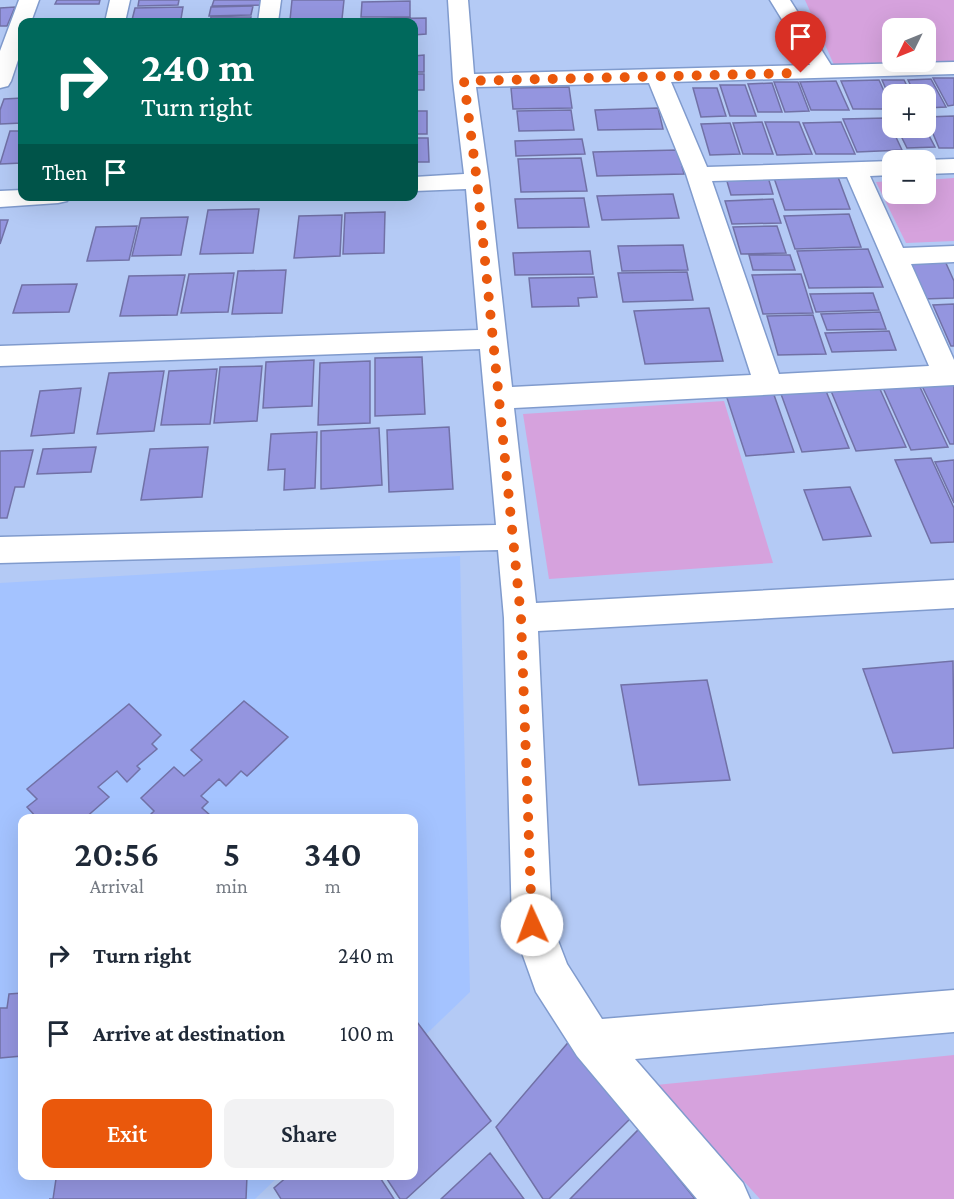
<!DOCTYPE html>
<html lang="en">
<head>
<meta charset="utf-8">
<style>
  body { margin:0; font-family:"Crimson Pro",serif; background:#f2f2f3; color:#1f2937; height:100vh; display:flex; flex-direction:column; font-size:22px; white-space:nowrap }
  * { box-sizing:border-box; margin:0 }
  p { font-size:20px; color:#747a83 }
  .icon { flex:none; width:33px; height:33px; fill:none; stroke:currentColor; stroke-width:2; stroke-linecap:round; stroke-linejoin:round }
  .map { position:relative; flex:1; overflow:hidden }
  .panel { position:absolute; left:18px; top:814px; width:400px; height:366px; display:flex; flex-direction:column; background:#fff; border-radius:12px; box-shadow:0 6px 24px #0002 }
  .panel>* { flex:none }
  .hud { position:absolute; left:18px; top:18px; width:400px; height:183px; border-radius:12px; box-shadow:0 6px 24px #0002; background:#00695c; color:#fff; overflow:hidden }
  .needle { width:39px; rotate:227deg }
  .fabs { position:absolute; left:882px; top:18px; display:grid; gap:12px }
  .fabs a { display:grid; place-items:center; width:54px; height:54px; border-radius:12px; background:#fff; box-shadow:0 6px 24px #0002; font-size:30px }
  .pin { position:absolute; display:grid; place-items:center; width:51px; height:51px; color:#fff; margin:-62px -26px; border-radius:50% 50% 50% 0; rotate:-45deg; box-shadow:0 0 6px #0007 }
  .pin .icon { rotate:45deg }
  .me { position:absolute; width:66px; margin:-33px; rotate:358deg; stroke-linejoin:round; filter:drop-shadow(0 0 4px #0008) }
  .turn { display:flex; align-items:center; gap:21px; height:126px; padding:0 24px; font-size:27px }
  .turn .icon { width:78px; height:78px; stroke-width:2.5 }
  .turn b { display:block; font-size:42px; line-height:51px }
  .then { display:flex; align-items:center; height:57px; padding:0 24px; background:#0003; gap:12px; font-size:22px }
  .eta { display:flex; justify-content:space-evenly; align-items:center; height:102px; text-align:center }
  .eta b { font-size:36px; font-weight:600; line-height:42px }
  .cta { display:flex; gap:12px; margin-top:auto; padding:12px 24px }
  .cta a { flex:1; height:69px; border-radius:12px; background:#ea580c; color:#fff; font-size:24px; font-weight:600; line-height:69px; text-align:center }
  .cta a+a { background:#f2f2f3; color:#1f2937 }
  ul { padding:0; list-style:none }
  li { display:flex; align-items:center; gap:18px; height:78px; padding:0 24px }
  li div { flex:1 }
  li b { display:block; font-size:22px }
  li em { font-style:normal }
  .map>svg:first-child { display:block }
</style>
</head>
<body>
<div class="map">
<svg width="954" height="1199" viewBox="0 0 954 1199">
  <rect width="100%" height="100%" fill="#b4caf5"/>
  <path fill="#a4c3ff" d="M 460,556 L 470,992 L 414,1046 L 414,819 L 22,819 L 22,1176 L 279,1176 L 255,1199 L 0,1199 L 0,583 Z"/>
  <path fill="#d6a2dd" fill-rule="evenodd" d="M 805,0 L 954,0 L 954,64 L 835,67 ZM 892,28 L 926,28 L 926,62 L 892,62 Z
    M 954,178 L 954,241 L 906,243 L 876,182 L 892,181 L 892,194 L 926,194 L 926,180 Z
    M 724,401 L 773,563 L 549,579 L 523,414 Z
    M 954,1055 L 954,1199 L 760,1199 L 656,1085 Z"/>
  <path fill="#9495df" stroke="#7171a6" stroke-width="1.5" d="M 57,0 L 100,0 L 99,4 L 55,4 Z
    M 139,0 L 179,0 L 178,5 L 138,6 Z
    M 214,0 L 265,0 L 264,5 L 212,6 Z
    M 292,0 L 344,0 L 342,19 L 290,20 Z
    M 410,1 L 410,17 L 361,17 L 362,2 Z
    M 253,6 L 251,15 L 209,16 L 211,7 Z
    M 15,7 L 7,26 L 0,26 L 0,8 Z
    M 183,7 L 181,19 L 132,20 L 135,8 Z
    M 211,17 L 251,17 L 250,22 L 210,22 Z
    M 426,18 L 426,34 L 414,35 L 414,22 L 366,22 L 366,19 Z
    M 424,55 L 424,72 L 414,72 L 414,56 Z
    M 414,74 L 424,74 L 424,90 L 414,90 Z
    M 933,78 L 954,78 L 954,105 L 948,106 Z
    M 931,79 L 946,107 L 926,108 L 926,94 L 915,94 L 908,80 Z
    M 879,80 L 892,109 L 853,109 L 841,81 Z
    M 882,80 L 904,80 L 911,94 L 892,94 L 892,103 Z
    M 836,81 L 849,110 L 811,110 L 800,82 Z
    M 774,82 L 798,82 L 809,111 L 785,112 Z
    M 772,83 L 782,112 L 758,112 L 748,84 Z
    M 720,85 L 745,85 L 756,116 L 730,116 Z
    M 569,87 L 572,108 L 513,109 L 511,88 Z
    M 693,88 L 717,88 L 726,116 L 701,117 Z
    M 22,98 L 22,123 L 0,124 L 0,110 L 4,99 Z
    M 658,108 L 663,129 L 598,130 L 595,110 Z
    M 571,110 L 574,130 L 519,131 L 517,111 Z
    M 414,111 L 427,111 L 427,134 L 414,134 Z
    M 954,116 L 954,148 L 939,148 L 926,117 Z
    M 887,118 L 902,150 L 857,152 L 843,119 Z
    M 762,122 L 773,154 L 743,154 L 733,123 Z
    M 765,122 L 799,122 L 812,154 L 777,155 Z
    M 841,122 L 855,154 L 816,154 L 803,123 Z
    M 730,123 L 740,154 L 710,155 L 701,124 Z
    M 897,128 L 925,128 L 935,147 L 907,148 Z
    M 10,131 L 22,131 L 22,163 L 0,164 Z
    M 414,138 L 428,138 L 429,162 L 414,162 Z
    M 582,139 L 585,154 L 516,156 L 515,141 Z
    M 678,150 L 684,174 L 597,176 L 593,152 Z
    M 581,158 L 587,191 L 521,192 L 518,159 Z
    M 768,177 L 773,194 L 731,195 L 726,178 Z
    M 838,177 L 850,209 L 785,210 L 774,178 Z
    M 673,194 L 679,218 L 602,220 L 597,196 Z
    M 584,198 L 589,227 L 518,228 L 515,199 Z
    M 773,199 L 781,223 L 732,224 L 725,201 Z
    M 259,209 L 253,253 L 200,254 L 208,210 Z
    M 385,212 L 384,253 L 343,254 L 345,213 Z
    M 849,214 L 861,247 L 795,249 L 784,216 Z
    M 342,215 L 340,256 L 294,258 L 299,216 Z
    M 188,217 L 181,255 L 132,256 L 141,218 Z
    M 0,220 L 8,220 L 0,244 Z
    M 137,226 L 129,260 L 87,261 L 96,227 Z
    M 777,226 L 786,253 L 741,254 L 733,227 Z
    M 683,245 L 688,270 L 622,271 L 618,246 Z
    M 868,249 L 883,287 L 809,288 L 797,251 Z
    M 590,251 L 593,274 L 515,275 L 513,253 Z
    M 749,255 L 790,255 L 795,270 L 753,270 Z
    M 945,261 L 954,281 L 954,298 L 923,299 L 907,262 Z
    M 286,270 L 282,313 L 232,314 L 238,271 Z
    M 687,272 L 693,300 L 623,302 L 618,273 Z
    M 234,273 L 228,312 L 181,313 L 189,274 Z
    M 801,274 L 813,313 L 763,314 L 752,275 Z
    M 185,275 L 177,315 L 120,316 L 129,276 Z
    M 594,277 L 597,297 L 578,298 L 579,306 L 532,307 L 529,278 Z
    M 77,284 L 69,312 L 13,313 L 22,285 Z
    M 873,293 L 879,310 L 816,312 L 810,294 Z
    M 954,304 L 954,346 L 951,346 L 933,305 Z
    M 709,308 L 723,361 L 645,364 L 634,311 Z
    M 880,312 L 886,329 L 827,330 L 821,314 Z
    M 813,315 L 826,354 L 778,355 L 767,316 Z
    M 889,331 L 896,350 L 832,352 L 825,333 Z
    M 422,357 L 425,414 L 375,416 L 375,358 Z
    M 314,360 L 312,406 L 263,408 L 266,362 Z
    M 370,361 L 370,423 L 318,425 L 320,363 Z
    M 262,366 L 257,421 L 214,423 L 220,367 Z
    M 217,369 L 210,424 L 161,425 L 169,371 Z
    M 164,371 L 154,431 L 97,434 L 109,373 Z
    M 954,383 L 954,444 L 950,444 L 922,386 Z
    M 919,385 L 948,447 L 911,450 L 883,388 Z
    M 879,387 L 906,447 L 856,451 L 831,391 Z
    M 81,388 L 74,433 L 31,436 L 40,391 Z
    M 826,391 L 849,448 L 802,452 L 781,394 Z
    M 773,392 L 794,452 L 746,456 L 726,395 Z
    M 449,427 L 453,489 L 389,492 L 387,430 Z
    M 379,428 L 382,485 L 321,489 L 321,431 Z
    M 317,432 L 315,488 L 284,490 L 285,469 L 268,470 L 271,434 Z
    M 96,447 L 91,472 L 37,474 L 43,449 Z
    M 208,447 L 202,497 L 141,500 L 150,449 Z
    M 33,450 L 24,487 L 15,487 L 7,518 L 0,518 L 0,451 Z
    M 931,458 L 954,508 L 954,542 L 931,543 L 895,460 Z
    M 954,460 L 954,503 L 935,462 Z
    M 850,487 L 871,536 L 823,540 L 804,490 Z
    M 953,661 L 954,748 L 893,753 L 863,669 Z
    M 707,680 L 730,780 L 639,785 L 621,685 Z
    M 244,701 L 288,737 L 247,776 L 241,771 L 226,786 L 219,779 L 201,796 L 208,802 L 202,808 L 211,816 L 207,819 L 150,819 L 148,817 L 154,811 L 141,798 L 174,767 L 184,776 L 202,760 L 191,750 Z
    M 129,704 L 161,735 L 152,744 L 157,749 L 137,766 L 140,769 L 127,782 L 117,771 L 98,787 L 109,797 L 84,819 L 38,819 L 27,807 L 37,799 L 27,789 Z
    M 22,993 L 22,1056 L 0,1058 L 0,1008 L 7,1008 L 9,994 Z
    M 417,1022 L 491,1121 L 406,1199 L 400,1199 L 385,1176 L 414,1176 L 414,1024 Z
    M 572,1038 L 634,1115 L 549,1199 L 543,1199 L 496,1127 Z
    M 639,1129 L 695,1199 L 570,1199 Z
    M 490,1153 L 524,1199 L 441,1199 Z
    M 108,1176 L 247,1176 L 246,1199 L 49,1199 L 53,1199 L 56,1179 Z
    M 288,1176 L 379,1176 L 394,1199 L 281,1199 L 274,1188 Z"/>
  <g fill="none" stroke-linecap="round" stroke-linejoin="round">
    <g stroke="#809bcd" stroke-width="3">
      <path id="street" d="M 19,0 L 39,0 L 31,22 L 22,22 L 22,48 L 11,81 L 8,86 L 0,88 L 0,51 Z
        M 110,0 L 130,0 L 125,22 L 105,22 Z
        M 261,0 L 281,0 L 278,22 L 258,22 Z
        M 448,0 L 468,0 L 474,74 L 810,65 L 770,0 L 790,0 L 831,65 L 954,62 L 954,74 L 671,82 L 707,167 L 892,161 L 892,175 L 870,176 L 903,248 L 954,246 L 954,262 L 911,264 L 954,360 L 954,385 L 514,408 L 536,603 L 954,580 L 954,608 L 538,631 L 552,925 L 567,964 L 602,1019 L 954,990 L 954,1032 L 635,1059 L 743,1183 L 750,1199 L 697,1199 L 577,1056 L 536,992 L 512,925 L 504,618 L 498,550 L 0,563 L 0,537 L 496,525 L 480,349 L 0,366 L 0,346 L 478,330 L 466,189 L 414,191 L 414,177 L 464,174 L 453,81 ZM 649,83 L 686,174 L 751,375 L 512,387 L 489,181 L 476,87 ZM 847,177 L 929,366 L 779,374 L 712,181 Z
        M 954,159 L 954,173 L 926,174 L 926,160 L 924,160 Z
        M 22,190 L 22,196 L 70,196 L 67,201 L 58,203 L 0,207 L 0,191 Z"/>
    </g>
    <use href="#street" fill="#fff" fill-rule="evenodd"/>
  </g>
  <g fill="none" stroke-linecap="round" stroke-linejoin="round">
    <path stroke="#ea580c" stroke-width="10" stroke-dasharray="0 18" d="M 532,925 L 521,618 L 477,181 L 464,81 L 801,73"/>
  </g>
</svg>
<div class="fabs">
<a><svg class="needle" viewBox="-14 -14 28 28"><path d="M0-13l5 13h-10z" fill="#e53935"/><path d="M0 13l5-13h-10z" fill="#747a83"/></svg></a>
<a>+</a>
<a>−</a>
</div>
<div class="pin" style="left:801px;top:73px;background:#d93025"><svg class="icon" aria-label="arrive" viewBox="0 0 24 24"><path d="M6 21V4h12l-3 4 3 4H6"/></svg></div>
<svg class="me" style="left:532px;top:925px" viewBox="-20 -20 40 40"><circle r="19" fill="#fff"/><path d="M0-13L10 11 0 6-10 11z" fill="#ea580c"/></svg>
<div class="hud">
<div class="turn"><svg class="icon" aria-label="right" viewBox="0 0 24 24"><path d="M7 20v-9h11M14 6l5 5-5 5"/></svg><div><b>240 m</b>Turn right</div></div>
<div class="then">Then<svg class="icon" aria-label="arrive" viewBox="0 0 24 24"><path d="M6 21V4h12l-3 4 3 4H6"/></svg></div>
</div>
<section class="panel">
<div class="eta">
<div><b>20:56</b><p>Arrival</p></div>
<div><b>5</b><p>min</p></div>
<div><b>340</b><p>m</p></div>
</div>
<ul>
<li><svg class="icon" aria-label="right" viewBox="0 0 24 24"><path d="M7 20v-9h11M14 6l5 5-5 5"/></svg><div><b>Turn right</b></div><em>240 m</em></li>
<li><svg class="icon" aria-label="arrive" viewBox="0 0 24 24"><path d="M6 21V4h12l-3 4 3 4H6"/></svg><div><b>Arrive at destination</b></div><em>100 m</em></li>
</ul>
<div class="cta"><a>Exit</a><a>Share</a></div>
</section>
</div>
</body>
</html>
